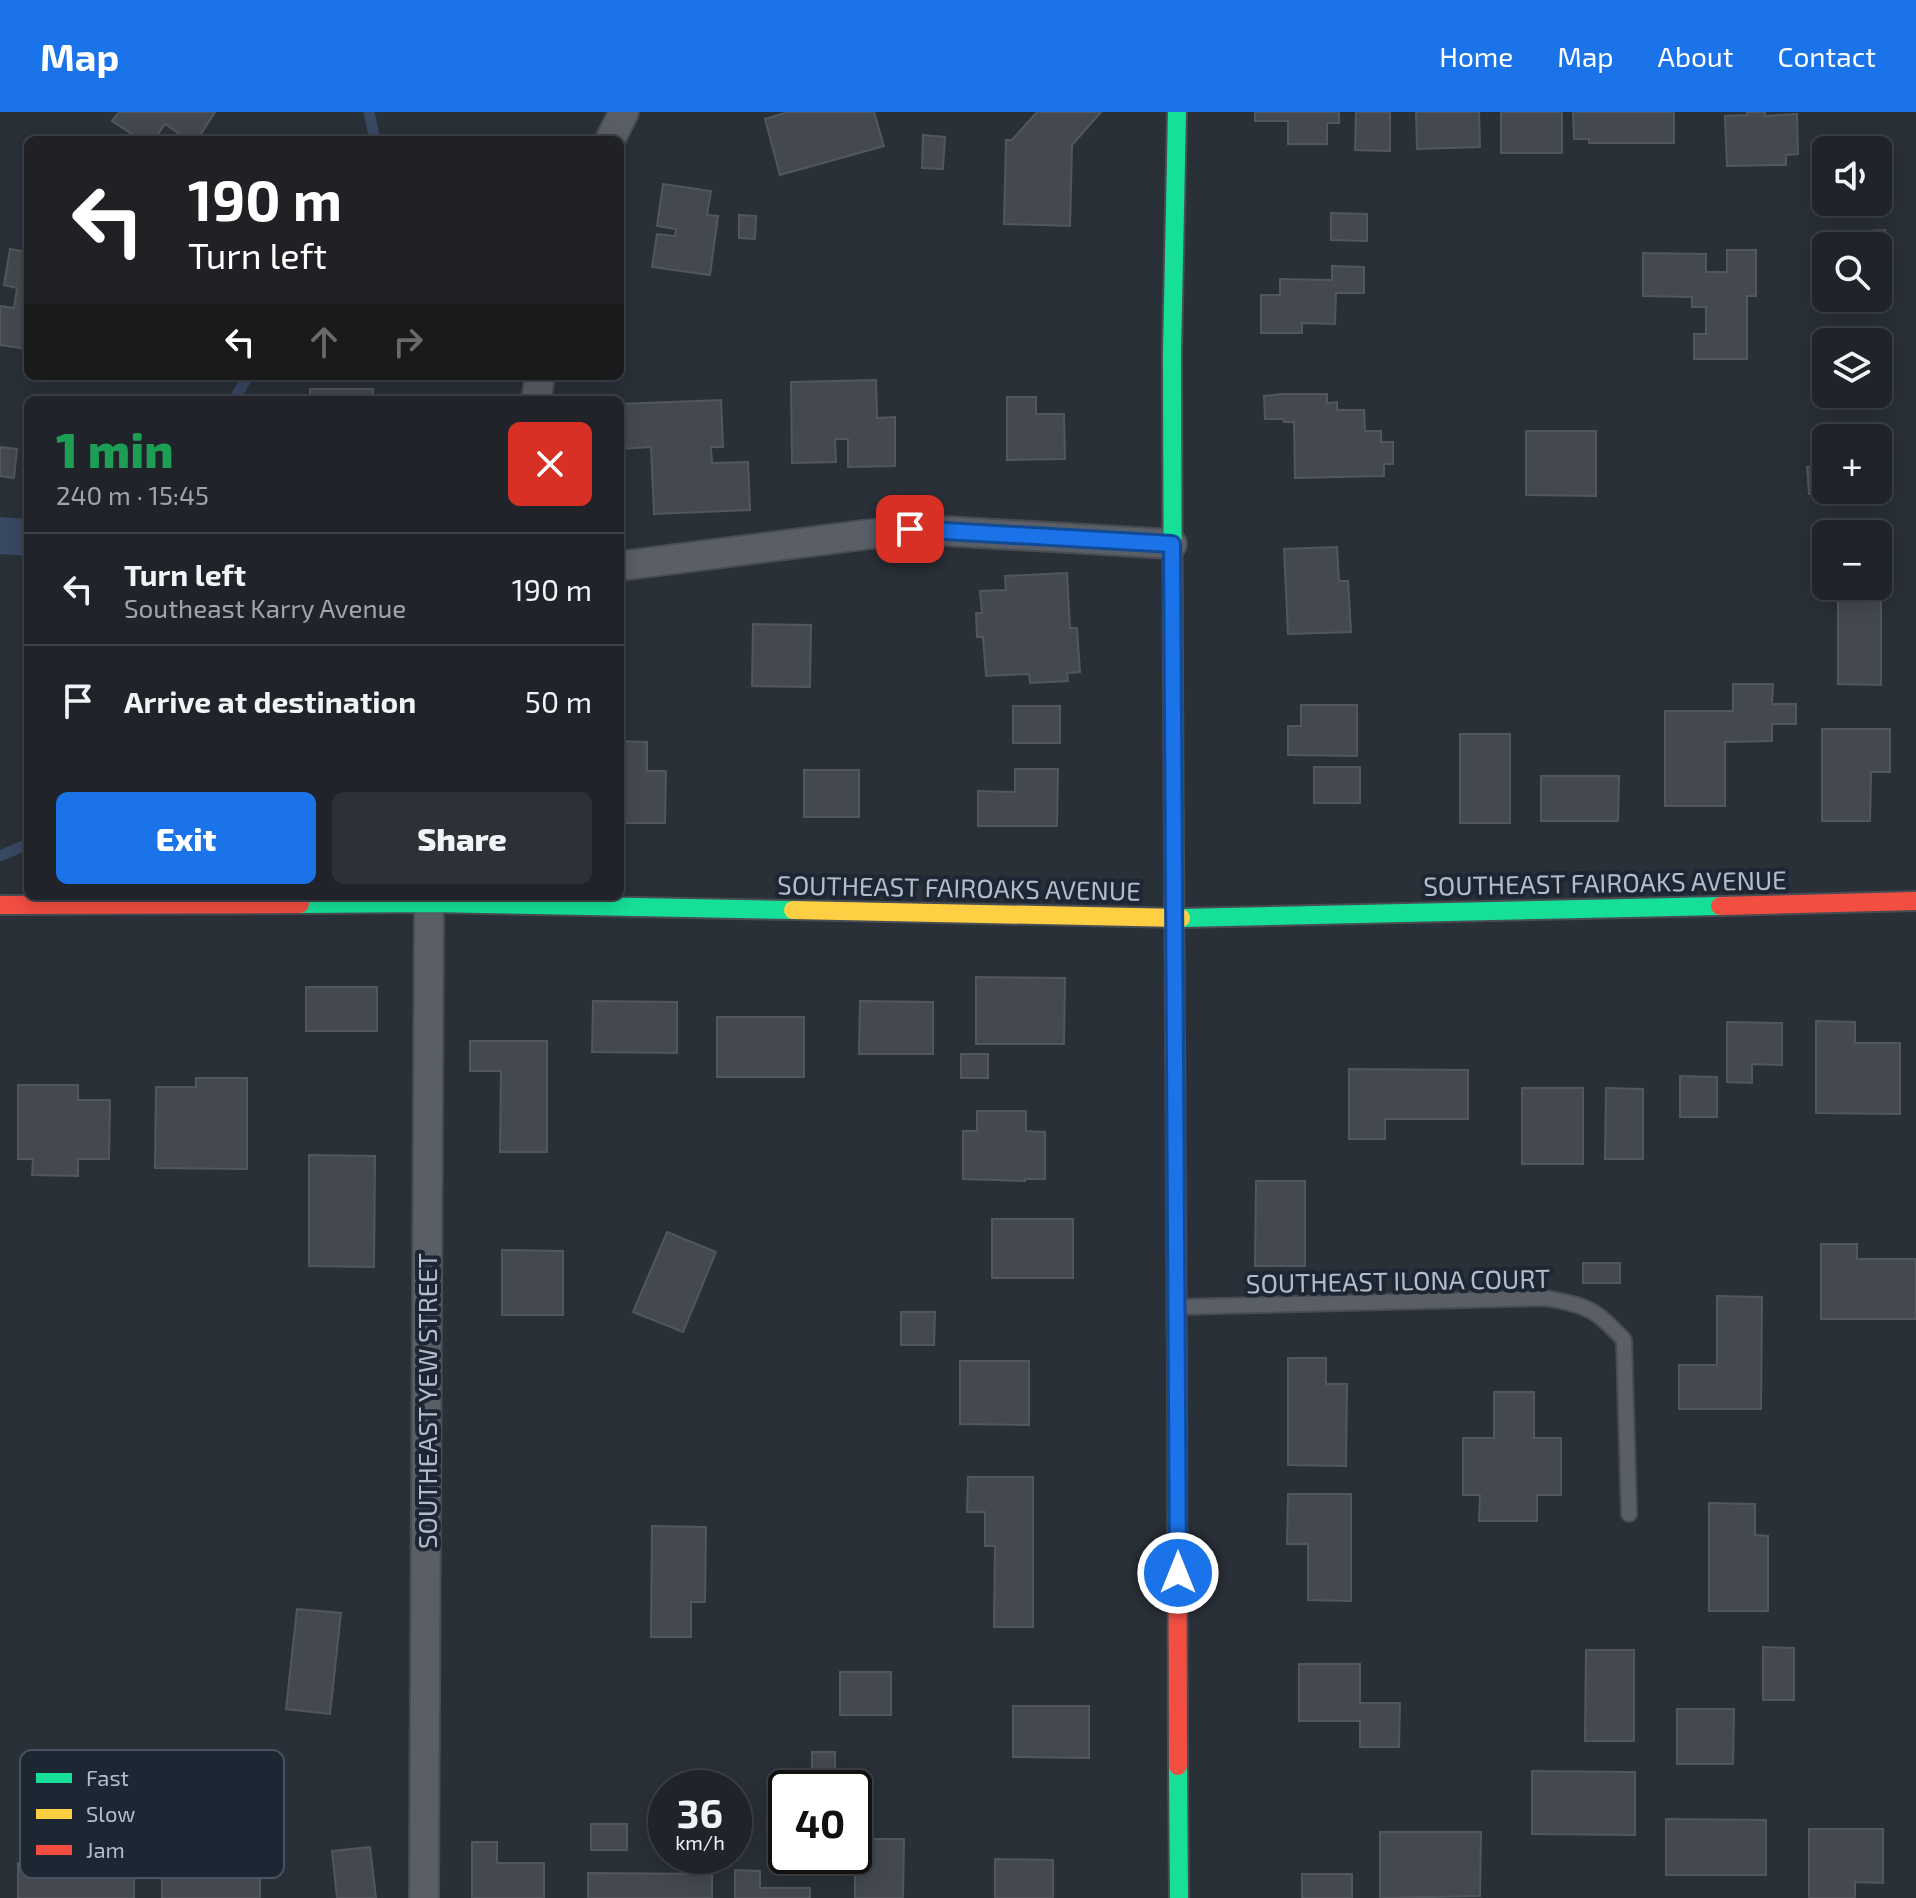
<!DOCTYPE html>
<html lang="en">
<head>
<meta charset="utf-8">
<style>
  body { margin:0; font-family:"Exo 2",sans-serif; background:#2d3036; color:#f1f3f6; height:100vh; display:flex; flex-direction:column; font-size:30px; white-space:nowrap }
  * { box-sizing:border-box; margin:0 }
  p { font-size:26px; color:#a2a4a8 }
  .icon { flex:none; width:44px; height:44px; fill:none; stroke:currentColor; stroke-width:2; stroke-linecap:round; stroke-linejoin:round }
  .map { position:relative; flex:1; overflow:hidden }
  .panel { position:absolute; left:24px; top:284px; width:600px; height:504px; display:flex; flex-direction:column; background:#20242a; border-radius:12px; box-shadow:0 4px 20px #0003,0 0 0 2px #3d4147 }
  .panel>* { flex:none }
  .top-card { position:absolute; left:24px; top:24px; width:600px; height:244px; border-radius:12px; box-shadow:0 4px 20px #0003,0 0 0 2px #3d4147; background:#202124; color:#fff; overflow:hidden }
  .controls { position:absolute; left:1812px; top:24px; display:grid; gap:16px }
  .controls a { display:grid; place-items:center; width:80px; height:80px; border-radius:12px; background:#20242a; box-shadow:0 4px 20px #0003,0 0 0 2px #3d4147; font-size:40px }
  .speed { position:absolute; left:648px; top:1658px; display:flex; gap:16px; font-size:40px; font-weight:700; text-align:center }
  .speed>* { display:grid; place-content:center; width:104px; height:104px; border-radius:50%; background:#20242a; box-shadow:0 4px 20px #0003,0 0 0 2px #3d4147; line-height:1 }
  .speed small { font-size:20px; font-weight:400 }
  .speed .limit { border:4px solid #111; border-radius:12px; background:#fff; color:#111 }
  .pin { position:absolute; display:grid; place-items:center; width:68px; height:68px; color:#fff; margin:-34px; border-radius:16px; box-shadow:0 4px 12px #0006 }
  .me { position:absolute; width:88px; margin:-44px; rotate:0deg; stroke-linejoin:round; filter:drop-shadow(0 0 6px #0008) }
  .turn { display:flex; align-items:center; gap:28px; height:168px; padding:0 32px; font-size:36px }
  .turn .icon { width:104px; height:104px; stroke-width:2.5 }
  .turn b { display:block; font-size:56px; line-height:68px }
  .lanes { display:flex; align-items:center; height:76px; padding:0 32px; background:#0003; justify-content:center; gap:40px; direction:ltr }
  .lanes .off { opacity:.35 }
  .round { display:grid; place-items:center; flex:none; width:84px; height:84px; border-radius:12px; background:#2d3036 }
  .head { display:flex; align-items:center; justify-content:space-between; height:136px; padding:0 32px }
  h1 { font-size:48px; font-weight:800; line-height:60px; color:#1e9e55 }
  .button { display:flex; gap:16px; margin-top:auto; padding:16px 32px }
  .button a { flex:1; height:92px; border-radius:12px; background:#1a73e8; color:#fff; font-size:32px; font-weight:800; line-height:92px; text-align:center }
  .button a+a { background:#2d3036; color:#f1f3f6 }
  ul { padding:0; list-style:none }
  li { display:flex; align-items:center; gap:24px; height:112px; padding:0 32px; border-top:2px solid #3d4147 }
  li div { flex:1 }
  li b { display:block; font-size:30px }
  li em { font-style:normal }
  header { display:flex; align-items:center; gap:48px; box-sizing:border-box; height:112px; padding:0 40px; background:#1a73e8; color:#fff }
  header strong { font-size:38px }
  nav { display:flex; gap:44px; margin-inline-start:auto; font-size:28px }
  .map>svg:first-child { display:block }
</style>
</head>
<body>
<header>
<strong>Map</strong>
<nav><a>Home</a><a>Map</a><a>About</a><a>Contact</a></nav>
</header>
<div class="map">
<svg width="1916" height="1786" viewBox="0 0 1916 1786">
  <rect width="100%" height="100%" fill="#2a3038"/>
  <path fill="#384963" d="M 0,405 L 28,407 L 28,444 L 0,442 Z"/>
  <g fill="none" stroke-linecap="round" stroke-linejoin="round">
    <path stroke="#384963" stroke-width="11" d="M 369,0 L 375,28
      M 234,288 L 248,264
      M 0,744 L 28,732"/>
  </g>
  <path fill="#444950" stroke="#52575f" stroke-width="2" d="M 119,0 L 215,0 L 197,28 L 188,28 L 165,12 L 154,28 L 141,28 L 112,9 Z
    M 788,0 L 874,0 L 884,34 L 780,63 L 765,7 Z
    M 1037,0 L 1101,0 L 1072,33 L 1070,114 L 1004,112 L 1006,28 L 1012,28 Z
    M 1255,0 L 1339,0 L 1339,11 L 1327,11 L 1327,32 L 1288,32 L 1288,9 L 1255,9 Z
    M 1356,0 L 1390,0 L 1390,39 L 1355,38 Z
    M 1416,0 L 1479,0 L 1480,35 L 1417,37 Z
    M 1501,0 L 1562,0 L 1562,41 L 1501,41 Z
    M 1573,0 L 1674,0 L 1674,31 L 1589,31 L 1589,27 L 1574,27 Z
    M 1747,0 L 1765,0 L 1765,4 L 1797,2 L 1798,42 L 1786,43 L 1786,53 L 1727,54 L 1725,4 L 1747,3 Z
    M 923,23 L 945,25 L 943,57 L 922,56 Z
    M 663,72 L 711,79 L 707,103 L 718,104 L 710,163 L 652,155 L 657,122 L 675,124 L 676,117 L 657,114 Z
    M 1331,101 L 1367,102 L 1367,129 L 1331,128 Z
    M 739,103 L 756,104 L 755,127 L 739,126 Z
    M 1885,118 L 1889,187 L 1837,190 L 1836,186 L 1878,186 L 1878,134 L 1834,134 L 1833,121 Z
    M 10,137 L 28,140 L 28,237 L 0,233 L 0,194 L 14,196 L 17,176 L 4,173 Z
    M 1727,138 L 1756,138 L 1756,184 L 1747,184 L 1747,247 L 1694,247 L 1694,222 L 1706,222 L 1706,195 L 1692,195 L 1692,185 L 1643,184 L 1643,141 L 1706,142 L 1706,160 L 1727,160 Z
    M 1332,154 L 1364,155 L 1364,181 L 1336,181 L 1335,212 L 1302,211 L 1302,221 L 1261,221 L 1261,183 L 1280,183 L 1280,167 L 1332,168 Z
    M 876,268 L 877,306 L 895,305 L 895,354 L 848,355 L 848,327 L 835,327 L 836,350 L 792,351 L 791,270 Z
    M 310,277 L 373,277 L 373,288 L 310,288 Z
    M 1283,282 L 1327,282 L 1327,291 L 1337,290 L 1337,298 L 1364,298 L 1365,319 L 1381,319 L 1381,330 L 1393,330 L 1393,352 L 1384,352 L 1384,364 L 1295,366 L 1294,310 L 1284,310 L 1283,307 L 1265,307 L 1264,284 Z
    M 1007,285 L 1036,285 L 1036,302 L 1064,302 L 1065,347 L 1007,348 Z
    M 721,288 L 723,335 L 711,335 L 712,351 L 748,350 L 750,398 L 654,402 L 651,335 L 620,337 L 620,292 Z
    M 1526,319 L 1596,319 L 1596,384 L 1526,383 Z
    M 1876,320 L 1877,326 L 1826,326 L 1826,378 L 1878,378 L 1878,343 L 1881,379 L 1865,380 L 1866,387 L 1835,389 L 1835,381 L 1809,382 L 1807,355 L 1822,354 L 1819,324 Z
    M 0,335 L 17,337 L 14,366 L 0,364 Z
    M 1337,435 L 1339,469 L 1348,469 L 1351,520 L 1288,522 L 1284,437 Z
    M 1878,460 L 1881,460 L 1881,573 L 1838,572 L 1838,474 L 1878,474 Z
    M 1067,461 L 1070,516 L 1077,516 L 1080,560 L 1067,561 L 1068,569 L 1030,571 L 1029,562 L 986,564 L 983,525 L 977,525 L 976,501 L 982,501 L 980,479 L 1006,478 L 1005,464 Z
    M 753,512 L 811,513 L 810,575 L 752,574 Z
    M 1733,572 L 1773,572 L 1772,592 L 1796,592 L 1796,612 L 1772,612 L 1772,629 L 1725,630 L 1725,694 L 1665,694 L 1665,599 L 1733,599 Z
    M 1301,593 L 1357,593 L 1357,644 L 1288,643 L 1288,614 L 1301,614 Z
    M 1013,594 L 1060,594 L 1060,631 L 1013,631 Z
    M 1822,617 L 1890,617 L 1890,660 L 1871,660 L 1870,709 L 1822,709 Z
    M 1460,622 L 1510,622 L 1510,711 L 1460,711 Z
    M 620,629 L 647,630 L 647,659 L 666,659 L 665,711 L 621,711 Z
    M 1314,655 L 1360,655 L 1360,691 L 1314,691 Z
    M 1015,657 L 1058,657 L 1057,714 L 978,714 L 978,679 L 1015,680 Z
    M 804,658 L 859,658 L 859,705 L 804,705 Z
    M 1541,664 L 1619,664 L 1618,709 L 1541,709 Z
    M 976,865 L 1065,866 L 1064,932 L 976,932 Z
    M 306,875 L 377,875 L 377,919 L 306,919 Z
    M 593,889 L 677,890 L 677,941 L 592,940 Z
    M 860,889 L 933,890 L 933,942 L 859,942 Z
    M 717,905 L 804,905 L 804,965 L 717,965 Z
    M 1816,909 L 1855,910 L 1855,931 L 1900,931 L 1900,1002 L 1816,1001 Z
    M 1727,910 L 1782,911 L 1782,953 L 1752,952 L 1752,971 L 1727,970 Z
    M 470,929 L 547,929 L 547,1040 L 500,1040 L 501,959 L 470,959 Z
    M 961,942 L 988,942 L 988,966 L 961,966 Z
    M 1349,957 L 1468,958 L 1468,1007 L 1385,1007 L 1385,1027 L 1349,1027 Z
    M 1680,964 L 1717,965 L 1717,1005 L 1680,1005 Z
    M 196,966 L 247,966 L 247,1057 L 155,1056 L 156,975 L 196,975 Z
    M 18,973 L 78,973 L 78,988 L 110,988 L 109,1047 L 78,1047 L 78,1064 L 32,1063 L 33,1047 L 18,1047 Z
    M 1522,976 L 1583,976 L 1583,1052 L 1522,1052 Z
    M 1606,976 L 1643,977 L 1643,1047 L 1605,1047 Z
    M 977,999 L 1026,999 L 1026,1019 L 1045,1020 L 1045,1067 L 1025,1067 L 1025,1069 L 963,1067 L 963,1019 L 977,1019 Z
    M 309,1043 L 375,1044 L 374,1155 L 309,1154 Z
    M 1256,1069 L 1305,1069 L 1305,1154 L 1255,1154 Z
    M 992,1107 L 1073,1107 L 1073,1166 L 992,1166 Z
    M 667,1120 L 716,1140 L 683,1220 L 633,1200 Z
    M 1821,1132 L 1857,1132 L 1857,1147 L 1916,1147 L 1916,1207 L 1821,1207 Z
    M 502,1138 L 563,1139 L 563,1203 L 502,1203 Z
    M 1583,1151 L 1620,1151 L 1620,1171 L 1583,1171 Z
    M 1717,1184 L 1762,1185 L 1761,1297 L 1679,1297 L 1679,1253 L 1717,1253 Z
    M 901,1200 L 935,1200 L 934,1233 L 901,1233 Z
    M 1288,1246 L 1326,1246 L 1326,1272 L 1347,1272 L 1346,1354 L 1288,1353 Z
    M 960,1249 L 1029,1249 L 1029,1313 L 960,1312 Z
    M 1494,1280 L 1534,1280 L 1534,1326 L 1561,1326 L 1561,1383 L 1537,1383 L 1537,1409 L 1479,1409 L 1480,1383 L 1463,1383 L 1463,1326 L 1494,1326 Z
    M 968,1365 L 1033,1365 L 1033,1515 L 994,1515 L 995,1434 L 985,1434 L 985,1400 L 967,1400 Z
    M 1288,1382 L 1351,1382 L 1351,1489 L 1308,1488 L 1308,1432 L 1287,1432 Z
    M 1709,1391 L 1755,1392 L 1755,1423 L 1768,1424 L 1768,1499 L 1709,1499 Z
    M 652,1414 L 706,1415 L 705,1490 L 691,1490 L 691,1525 L 651,1525 Z
    M 297,1497 L 341,1501 L 330,1602 L 286,1597 Z
    M 1763,1535 L 1794,1536 L 1794,1588 L 1763,1588 Z
    M 1586,1538 L 1634,1538 L 1634,1629 L 1585,1629 Z
    M 1299,1552 L 1360,1552 L 1360,1591 L 1400,1591 L 1399,1635 L 1360,1635 L 1360,1609 L 1299,1609 Z
    M 840,1560 L 891,1560 L 891,1603 L 840,1603 Z
    M 1013,1594 L 1089,1594 L 1089,1646 L 1013,1645 Z
    M 1677,1597 L 1734,1597 L 1733,1652 L 1677,1652 Z
    M 812,1640 L 835,1640 L 835,1676 L 805,1676 L 805,1667 L 812,1667 Z
    M 1532,1659 L 1635,1660 L 1635,1723 L 1532,1722 Z
    M 1666,1707 L 1766,1708 L 1766,1763 L 1666,1763 Z
    M 591,1712 L 627,1712 L 627,1738 L 591,1738 Z
    M 1809,1717 L 1883,1717 L 1883,1771 L 1855,1770 L 1855,1786 L 1809,1786 Z
    M 1380,1720 L 1481,1720 L 1480,1784 L 1380,1786 Z
    M 855,1727 L 904,1727 L 903,1786 L 855,1786 Z
    M 472,1730 L 497,1730 L 497,1751 L 544,1751 L 544,1786 L 472,1786 Z
    M 370,1735 L 376,1786 L 337,1786 L 332,1739 Z
    M 995,1747 L 1053,1748 L 1053,1786 L 995,1786 Z
    M 18,1751 L 95,1751 L 95,1765 L 134,1765 L 134,1786 L 18,1786 Z
    M 162,1752 L 260,1752 L 260,1786 L 162,1786 Z
    M 735,1758 L 760,1759 L 760,1776 L 810,1776 L 810,1786 L 735,1786 Z
    M 588,1761 L 712,1762 L 712,1786 L 588,1786 Z
    M 1302,1762 L 1352,1762 L 1352,1786 L 1302,1786 Z"/>
  <g fill="none" stroke-linecap="round" stroke-linejoin="round">
    <g stroke="#484c53" stroke-width="18">
      <path id="lane" d="M 1177,1195 L 1546,1186 C 1587,1194 1595,1196 1624,1228 L 1629,1402"/>
    </g>
    <g stroke="#484c53" stroke-width="32">
      <path id="street" d="M 610,28 L 624,0
        M 536,288 L 540,264
        M 620,454 L 910,417 L 1172,432
        M 424,1786 L 429,791"/>
    </g>
    <g stroke="#484c53" stroke-width="22">
      <path id="fast" d="M 1173,568 L 1172,241 L 1177,0
        M 300,792 L 429,791 L 793,798
        M 1181,806 L 1720,794
        M 1178,1654 L 1179,1786"/>
    </g>
    <g stroke="#484c53" stroke-width="22">
      <path id="slow" d="M 793,798 L 1181,806
        M 1175,923 L 1177,1264"/>
    </g>
    <g stroke="#484c53" stroke-width="22">
      <path id="jam" d="M 1173,568 L 1175,923
        M 0,793 L 300,792
        M 1720,794 L 1916,789
        M 1177,1264 L 1178,1654"/>
    </g>
    <use href="#lane" stroke="#5a5e66" stroke-width="14"/>
    <use href="#street" stroke="#5a5e66" stroke-width="28"/>
    <use href="#fast" stroke="#16e098" stroke-width="18"/>
    <use href="#slow" stroke="#ffcf43" stroke-width="18"/>
    <use href="#jam" stroke="#f24e42" stroke-width="18"/>
  </g>
  <g fill="none" stroke-linecap="round" stroke-linejoin="round">
    <g stroke="#114b97" stroke-width="20">
      <path id="route" d="M 910,417 L 1172,432 L 1178,1461"/>
    </g>
    <use href="#route" stroke="#1a73e8" stroke-width="14"/>
  </g>
  <g text-anchor="middle" dominant-baseline="central" stroke-width="8" stroke-linejoin="round" paint-order="stroke">
    <g font-size="26" fill="#b4bcc9" stroke="#1d2633">
      <text transform="translate(1605 770) rotate(-1)">SOUTHEAST FAIROAKS AVENUE</text>
      <text transform="translate(959 775) rotate(1)">SOUTHEAST FAIROAKS AVENUE</text>
      <text transform="translate(1398 1168) rotate(-1)">SOUTHEAST ILONA COURT</text>
      <text transform="translate(426 1289) rotate(-90)">SOUTHEAST YEW STREET</text>
    </g>
  </g>
  <rect x="20" y="1638" width="264" height="128" rx="12" fill="#1d2633" stroke="#4a5360" stroke-width="2"/>
  <rect x="36" y="1661" width="36" height="10" fill="#16e098"/>
  <rect x="36" y="1697" width="36" height="10" fill="#ffcf43"/>
  <rect x="36" y="1733" width="36" height="10" fill="#f24e42"/>
  <g font-size="22" fill="#b4bcc9">
    <text x="86" y="1674">Fast</text>
    <text x="86" y="1710">Slow</text>
    <text x="86" y="1746">Jam</text>
  </g>
</svg>
<div class="controls">
<a><svg class="icon" aria-label="sound" viewBox="0 0 24 24"><path d="M4 9h4l5-4v14l-5-4H4zM17 9q2 3 0 6"/></svg></a>
<a><svg class="icon" aria-label="search" viewBox="0 0 24 24"><circle cx="10" cy="10" r="6"/><path d="M15 15l6 6"/></svg></a>
<a><svg class="icon" aria-label="layers" viewBox="0 0 24 24"><path d="M12 4l9 5-9 5-9-5zM3 14l9 5 9-5"/></svg></a>
<a>+</a>
<a>−</a>
</div>
<div class="speed"><div>36<small>km/h</small></div><div class="limit">40</div></div>
<div class="pin" style="left:910px;top:417px;background:#d93025"><svg class="icon" aria-label="arrive" viewBox="0 0 24 24"><path d="M6 21V4h12l-3 4 3 4H6"/></svg></div>
<svg class="me" style="left:1178px;top:1461px" viewBox="-20 -20 40 40"><circle r="17" fill="#1a73e8" stroke="#fff" stroke-width="3"/><path d="M0-11L8 9 0 5-8 9z" fill="#fff"/></svg>
<div class="top-card">
<div class="turn"><svg class="icon" aria-label="left" viewBox="0 0 24 24"><path d="M17 20v-9H6M10 6l-5 5 5 5"/></svg><div><b>190 m</b>Turn left</div></div>
<div class="lanes"><svg class="icon" aria-label="left" viewBox="0 0 24 24"><path d="M17 20v-9H6M10 6l-5 5 5 5"/></svg><svg class="icon off" aria-label="ahead" viewBox="0 0 24 24"><path d="M12 20V5M6 11l6-6 6 6"/></svg><svg class="icon off" aria-label="right" viewBox="0 0 24 24"><path d="M7 20v-9h11M14 6l5 5-5 5"/></svg></div>
</div>
<section class="panel">
<div class="head"><div><h1>1 min</h1><p>240 m · 15:45</p></div><a class="round" style="background:#d93025;color:#fff"><svg class="icon" aria-label="close" viewBox="0 0 24 24"><path d="M6 6l12 12M18 6L6 18"/></svg></a></div>
<ul>
<li><svg class="icon" aria-label="left" viewBox="0 0 24 24"><path d="M17 20v-9H6M10 6l-5 5 5 5"/></svg><div><b>Turn left</b><p>Southeast Karry Avenue</p></div><em>190 m</em></li>
<li><svg class="icon" aria-label="arrive" viewBox="0 0 24 24"><path d="M6 21V4h12l-3 4 3 4H6"/></svg><div><b>Arrive at destination</b></div><em>50 m</em></li>
</ul>
<div class="button"><a>Exit</a><a>Share</a></div>
</section>
</div>
</body>
</html>
